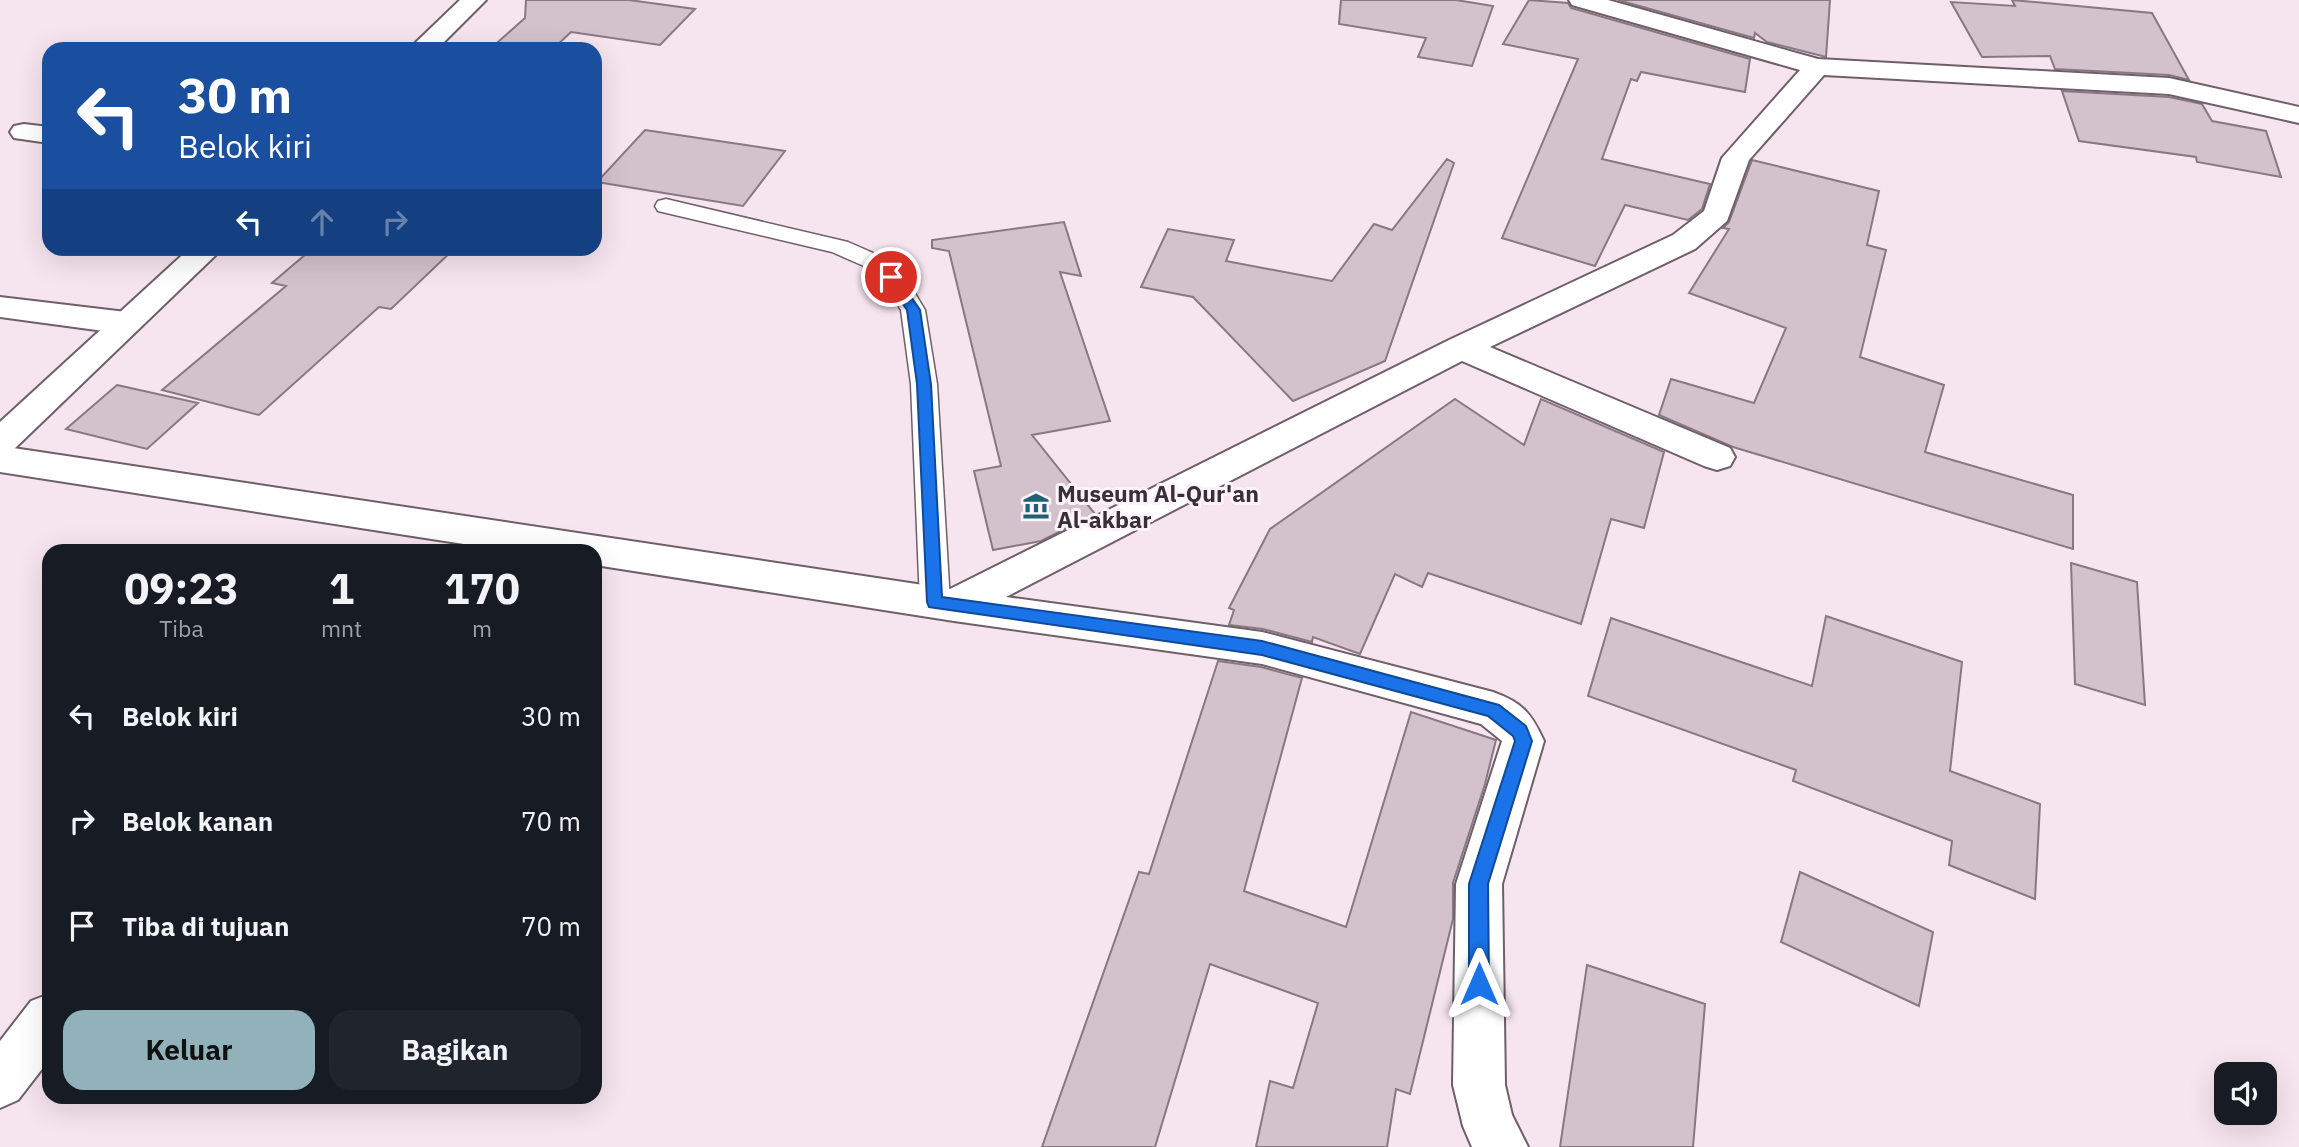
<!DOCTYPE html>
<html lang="id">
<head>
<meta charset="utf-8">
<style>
  body { margin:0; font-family:"IBM Plex Sans",sans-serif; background:#20242c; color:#f1f3f6; height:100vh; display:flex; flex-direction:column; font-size:26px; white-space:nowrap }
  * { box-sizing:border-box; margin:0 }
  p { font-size:23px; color:#9ea1a6 }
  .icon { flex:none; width:38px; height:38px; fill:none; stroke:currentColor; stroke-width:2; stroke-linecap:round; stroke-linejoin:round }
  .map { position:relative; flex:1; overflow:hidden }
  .side { position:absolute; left:42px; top:544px; width:560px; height:560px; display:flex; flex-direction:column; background:#171b24; border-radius:21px; box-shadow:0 7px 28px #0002 }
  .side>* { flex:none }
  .banner { position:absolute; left:42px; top:42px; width:560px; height:214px; border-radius:21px; box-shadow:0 7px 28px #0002; background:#1a4fa0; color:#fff; overflow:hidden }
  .controls { position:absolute; left:2214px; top:1062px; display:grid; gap:14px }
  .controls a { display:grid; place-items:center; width:63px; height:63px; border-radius:14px; background:#171b24; box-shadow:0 7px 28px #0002; font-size:35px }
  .pin { position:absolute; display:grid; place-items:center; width:60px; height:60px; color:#fff; margin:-30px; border:4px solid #fff; border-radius:50%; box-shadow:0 2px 7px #0007 }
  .me { position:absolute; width:77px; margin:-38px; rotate:0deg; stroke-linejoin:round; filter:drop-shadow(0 0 5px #0008) }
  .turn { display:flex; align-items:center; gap:24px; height:147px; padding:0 21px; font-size:32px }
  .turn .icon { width:91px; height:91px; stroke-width:2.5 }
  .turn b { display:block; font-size:49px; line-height:60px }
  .lanes { display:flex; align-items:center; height:66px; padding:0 21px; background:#0003; justify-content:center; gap:35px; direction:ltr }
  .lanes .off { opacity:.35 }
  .eta { display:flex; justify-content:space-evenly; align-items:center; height:119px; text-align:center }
  .eta b { font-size:42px; font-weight:700; line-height:49px }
  .primary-button { display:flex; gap:14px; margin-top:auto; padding:14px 21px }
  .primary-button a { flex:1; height:80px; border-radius:21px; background:#92b2bb; color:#111; font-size:28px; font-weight:700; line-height:80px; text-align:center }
  .primary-button a+a { background:#20242c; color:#f1f3f6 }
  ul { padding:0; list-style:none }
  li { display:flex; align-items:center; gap:21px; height:105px; padding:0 21px }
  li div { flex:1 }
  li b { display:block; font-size:26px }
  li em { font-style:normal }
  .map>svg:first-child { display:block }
</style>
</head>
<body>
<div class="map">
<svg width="2299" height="1147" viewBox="0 0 2299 1147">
  <rect width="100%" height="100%" fill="#f6e4ef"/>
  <path fill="#d3c1cc" stroke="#887881" stroke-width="2" d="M 526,0 L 629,0 L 695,9 L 660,45 L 571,32 L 553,49 L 490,49 L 525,18 Z
    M 1341,0 L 1456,0 L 1493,6 L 1472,66 L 1418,57 L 1426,38 L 1339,24 Z
    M 1529,0 L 1568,3 L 1571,8 L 1750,59 L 1745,92 L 1641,72 L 1637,81 L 1631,79 L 1602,159 L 1710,184 L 1702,209 L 1688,220 L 1625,205 L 1595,266 L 1502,238 L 1578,59 L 1503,44 Z
    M 1618,0 L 1830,0 L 1826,57 L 1767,42 L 1755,33 L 1754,38 Z
    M 2012,0 L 2152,13 L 2189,80 L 2169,75 L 2055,69 L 2050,56 L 1982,57 L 1951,2 L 2015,6 Z
    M 2062,91 L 2169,97 L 2202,104 L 2212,121 L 2266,131 L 2281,177 L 2197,162 L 2196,157 L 2079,141 Z
    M 645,130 L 785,151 L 743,206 L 597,182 Z
    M 1447,159 L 1454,163 L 1385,361 L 1293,401 L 1193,297 L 1141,287 L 1168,229 L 1234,240 L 1226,261 L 1332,281 L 1374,224 L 1392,230 Z
    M 1752,160 L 1879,191 L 1867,245 L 1886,250 L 1860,357 L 1944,385 L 1925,452 L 2073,495 L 2073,549 L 1733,447 L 1659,415 L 1671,379 L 1754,403 L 1786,328 L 1689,293 L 1729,229 L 1723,228 L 1729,222 Z
    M 1064,222 L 1081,276 L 1060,272 L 1110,421 L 1032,435 L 1095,514 L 1041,541 L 993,550 L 974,471 L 1001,466 L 949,251 L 932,248 L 932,240 Z
    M 313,248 L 455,248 L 391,309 L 379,307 L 259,415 L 162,390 L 286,286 L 272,283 Z
    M 117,385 L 198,403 L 147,449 L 66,429 Z
    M 1455,399 L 1524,445 L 1541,399 L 1664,452 L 1644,528 L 1611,519 L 1581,624 L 1428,573 L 1422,587 L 1395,574 L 1360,654 L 1313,637 L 1312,642 L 1263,629 L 1229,625 L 1234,610 L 1229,608 L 1270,529 Z
    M 2071,563 L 2137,582 L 2145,705 L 2075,684 Z
    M 1826,616 L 1962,662 L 1950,771 L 2040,804 L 2035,899 L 1949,865 L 1952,841 L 1793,781 L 1796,770 L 1588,696 L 1611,618 L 1812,686 Z
    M 1218,661 L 1261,667 L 1302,678 L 1244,891 L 1346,927 L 1411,712 L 1496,740 L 1485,784 L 1453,883 L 1453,919 L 1410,1094 L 1396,1089 L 1387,1147 L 1256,1147 L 1270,1081 L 1293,1088 L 1318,1003 L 1210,964 L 1155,1147 L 1042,1147 L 1139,872 L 1149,874 Z
    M 1800,872 L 1933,932 L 1919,1006 L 1781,942 Z
    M 1587,965 L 1705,1004 L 1693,1147 L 1560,1147 Z"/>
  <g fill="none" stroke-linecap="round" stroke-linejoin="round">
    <g stroke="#6e5f68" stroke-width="3">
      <path id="service" d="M 666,199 L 848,242 L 889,260 L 910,285 L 925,310 L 937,384 L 950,602 L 946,610 L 935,614 L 924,610 L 920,602 L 911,384 L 901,310 L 891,294 L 873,270 L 832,252 L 658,211 L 655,206 L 658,201 Z"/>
    </g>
    <g stroke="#6e5f68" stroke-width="4">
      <path id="minor" d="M 1569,0 L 1608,0 L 1818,59 L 2169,78 L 2299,107 L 2299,123 L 2169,94 L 1824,75 L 1749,160 L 1727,221 L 1695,249 L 1490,347 L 1730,448 L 1735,457 L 1730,466 L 1717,470 L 1704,466 L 1462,361 L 1006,597 L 1262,632 L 1493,692 C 1523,703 1531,713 1544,741 L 1502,884 L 1505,1085 L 1512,1115 L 1528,1147 L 1472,1147 L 1463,1126 L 1453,1085 L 1456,884 L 1502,741 L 1481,724 L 1262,664 L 954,621 L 595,565 L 595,551 L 509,551 L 0,472 L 0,446 L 950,589 L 1449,340 L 1673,235 L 1704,211 L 1722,158 L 1800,70 L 1572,5 Z
        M 24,124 L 49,127 L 49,143 L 14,138 L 10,132 L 14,126 Z
        M 0,297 L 126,312 L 137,316 L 142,323 L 137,330 L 126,334 L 0,317 Z
        M 49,994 L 49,1060 L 18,1100 L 0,1108 L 0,1041 L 31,1001 Z"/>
    </g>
    <g stroke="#6e5f68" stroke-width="4">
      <path id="tertiary" d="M 460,0 L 486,0 L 437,49 L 409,49 Z
        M 190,248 L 223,248 L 12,451 L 0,455 L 0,422 Z"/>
    </g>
    <use href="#service" fill="#fff" fill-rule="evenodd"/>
    <use href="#minor" fill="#fff" fill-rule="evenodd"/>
    <use href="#tertiary" fill="#fff" fill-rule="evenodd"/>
  </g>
  <path fill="#1a73e8" stroke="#114b97" stroke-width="2" d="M 891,273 L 896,275 L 920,310 L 931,384 L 942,597 L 1262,641 L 1499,705 L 1526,726 L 1532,741 L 1488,884 L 1489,984 L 1486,991 L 1479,994 L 1472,991 L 1469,984 L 1469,884 L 1515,741 L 1513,736 L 1488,716 L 1262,655 L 929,607 L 927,602 L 917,384 L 907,310 L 885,277 Z"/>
  <defs>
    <g id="museum-bare" transform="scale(2.1)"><path d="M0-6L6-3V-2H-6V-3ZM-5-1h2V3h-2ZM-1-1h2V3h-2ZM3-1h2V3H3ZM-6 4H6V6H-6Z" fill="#1d6373" stroke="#fef3fa" stroke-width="2.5" paint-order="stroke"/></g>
  </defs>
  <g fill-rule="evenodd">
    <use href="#museum-bare" x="1036" y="506"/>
  </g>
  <g text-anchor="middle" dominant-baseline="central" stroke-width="6" stroke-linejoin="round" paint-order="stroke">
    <g font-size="23" font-weight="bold" fill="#373034" stroke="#fef3fa" text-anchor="start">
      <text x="1057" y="493">Museum Al-Qur'an<tspan x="1057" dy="26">Al-akbar</tspan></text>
    </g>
  </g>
</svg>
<div class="controls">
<a><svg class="icon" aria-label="sound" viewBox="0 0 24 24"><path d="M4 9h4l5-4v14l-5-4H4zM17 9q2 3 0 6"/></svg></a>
</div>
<div class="pin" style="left:891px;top:277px;background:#d93025"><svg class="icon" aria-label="arrive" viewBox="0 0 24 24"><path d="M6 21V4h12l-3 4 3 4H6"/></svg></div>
<svg class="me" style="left:1479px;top:984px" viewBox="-20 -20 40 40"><path d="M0-17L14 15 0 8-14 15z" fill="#1a73e8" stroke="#fff" stroke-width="4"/></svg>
<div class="banner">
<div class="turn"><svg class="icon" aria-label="left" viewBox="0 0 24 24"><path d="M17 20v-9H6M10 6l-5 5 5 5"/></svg><div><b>30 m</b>Belok kiri</div></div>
<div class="lanes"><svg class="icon" aria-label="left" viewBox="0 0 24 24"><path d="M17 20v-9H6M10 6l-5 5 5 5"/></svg><svg class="icon off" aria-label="ahead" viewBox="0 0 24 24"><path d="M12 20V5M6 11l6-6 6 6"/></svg><svg class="icon off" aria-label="right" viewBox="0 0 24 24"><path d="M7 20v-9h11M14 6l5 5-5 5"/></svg></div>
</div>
<section class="side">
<div class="eta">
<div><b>09:23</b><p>Tiba</p></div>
<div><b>1</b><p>mnt</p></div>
<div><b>170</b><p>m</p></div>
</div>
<ul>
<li><svg class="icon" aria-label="left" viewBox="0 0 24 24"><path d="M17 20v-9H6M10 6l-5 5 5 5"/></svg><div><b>Belok kiri</b></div><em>30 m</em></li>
<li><svg class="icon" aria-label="right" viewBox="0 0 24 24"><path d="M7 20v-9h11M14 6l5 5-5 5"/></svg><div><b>Belok kanan</b></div><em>70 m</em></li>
<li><svg class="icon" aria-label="arrive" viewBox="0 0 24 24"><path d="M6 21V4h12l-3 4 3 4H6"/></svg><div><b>Tiba di tujuan</b></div><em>70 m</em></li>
</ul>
<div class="primary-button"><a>Keluar</a><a>Bagikan</a></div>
</section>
</div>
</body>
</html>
